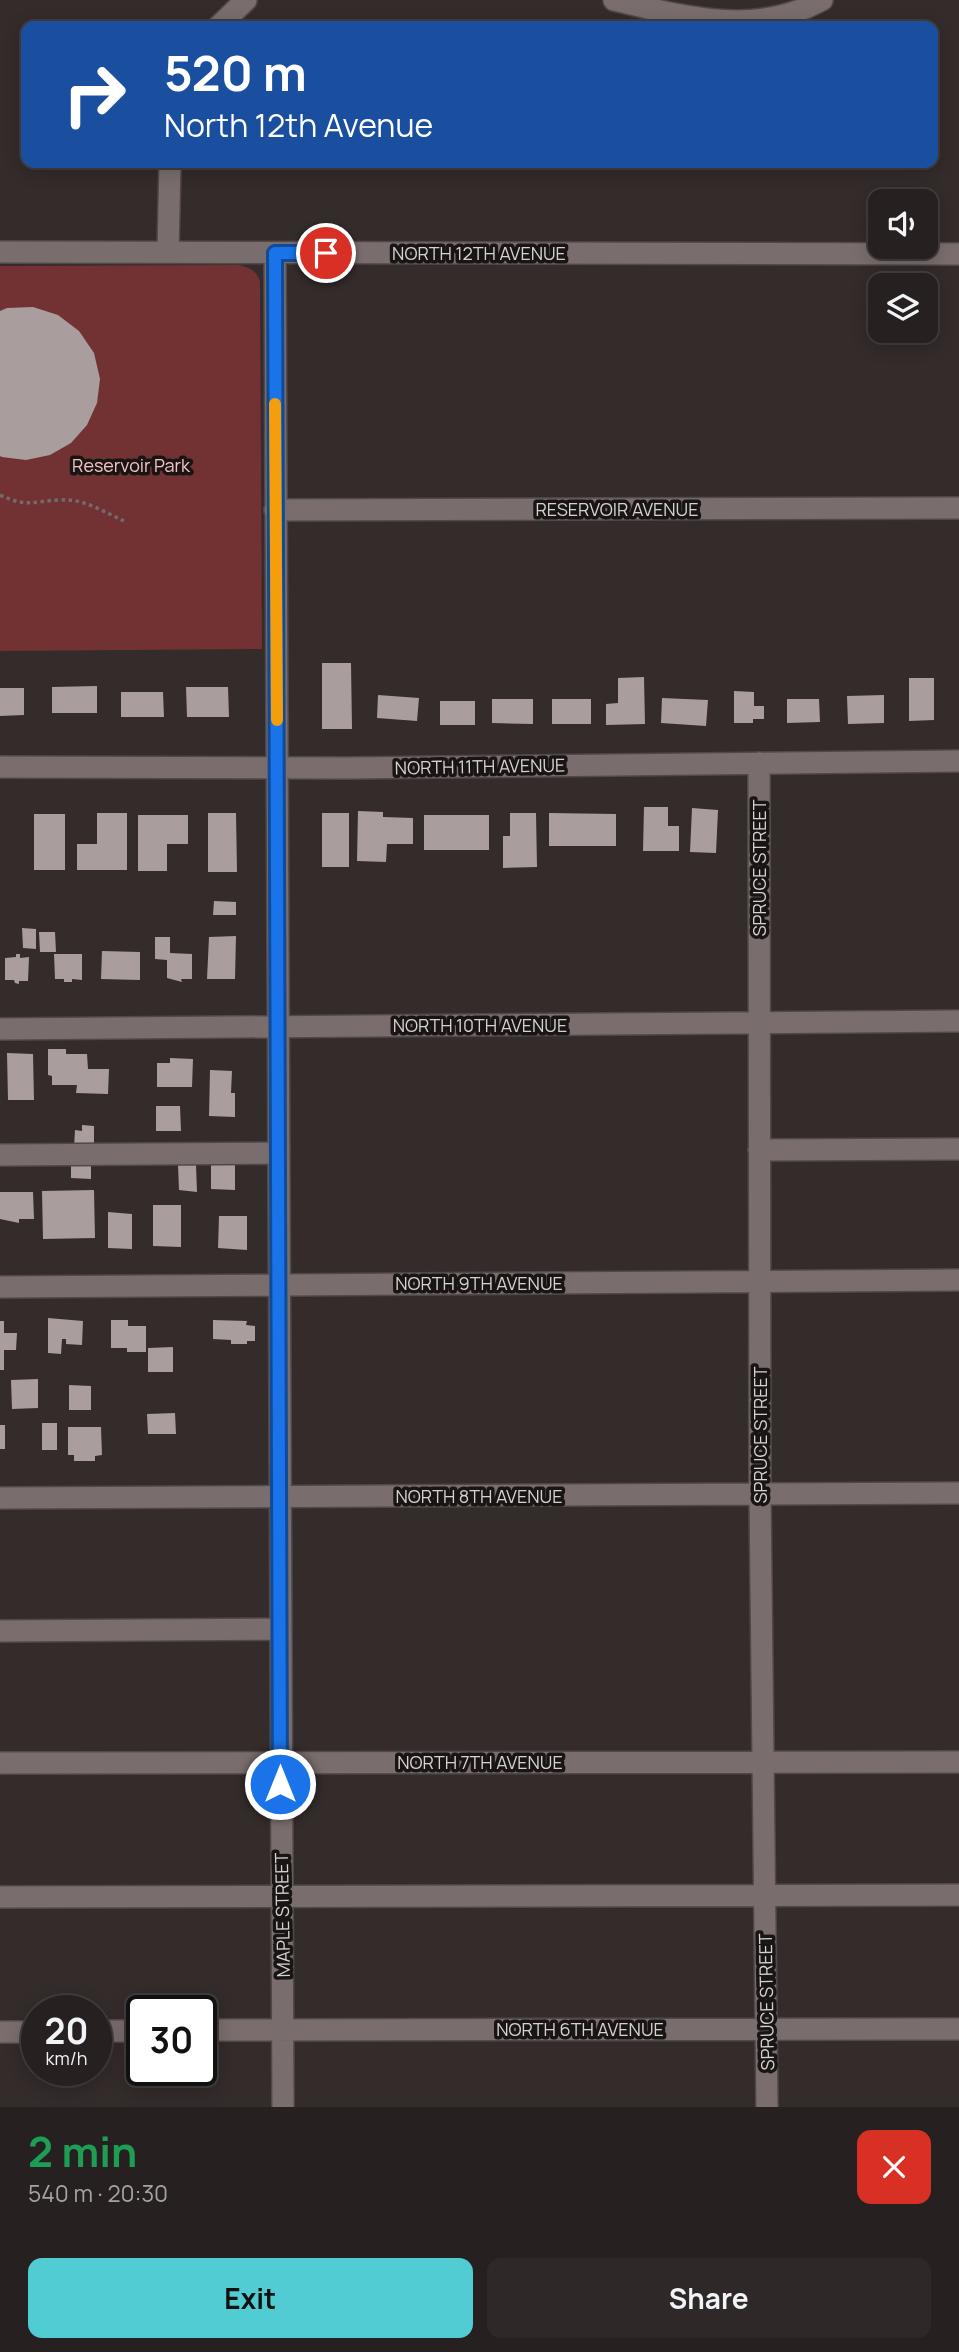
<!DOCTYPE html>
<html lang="en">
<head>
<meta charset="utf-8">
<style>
  body { margin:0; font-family:Manrope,sans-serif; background:#2f2829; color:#f1f3f6; height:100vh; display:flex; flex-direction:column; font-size:26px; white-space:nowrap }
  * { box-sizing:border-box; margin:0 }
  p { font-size:23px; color:#a4a3a5 }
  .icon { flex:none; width:38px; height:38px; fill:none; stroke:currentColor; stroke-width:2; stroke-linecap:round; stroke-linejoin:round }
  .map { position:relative; height:2107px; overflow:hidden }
  .details { display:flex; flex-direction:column; background:#272020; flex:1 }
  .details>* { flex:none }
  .top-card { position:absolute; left:21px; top:21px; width:917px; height:147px; border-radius:14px; box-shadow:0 4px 18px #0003,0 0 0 2px #433e3e; background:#1a4fa0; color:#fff; overflow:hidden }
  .buttons { position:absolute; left:868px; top:189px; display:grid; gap:14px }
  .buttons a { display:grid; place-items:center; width:70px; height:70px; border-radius:14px; background:#272020; box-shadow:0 4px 18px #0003,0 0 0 2px #433e3e; font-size:35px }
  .speed { position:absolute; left:21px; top:1995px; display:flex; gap:14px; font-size:35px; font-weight:700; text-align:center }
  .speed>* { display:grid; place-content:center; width:91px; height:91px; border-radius:50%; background:#272020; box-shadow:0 4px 18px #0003,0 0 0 2px #433e3e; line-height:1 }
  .speed small { font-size:18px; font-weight:400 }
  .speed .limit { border:4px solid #111; border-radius:10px; background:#fff; color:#111 }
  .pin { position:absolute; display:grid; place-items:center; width:60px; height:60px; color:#fff; margin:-30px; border:4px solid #fff; border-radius:50%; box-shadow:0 2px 7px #0007 }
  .me { position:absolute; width:77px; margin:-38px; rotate:0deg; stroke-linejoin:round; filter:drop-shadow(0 0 5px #0008) }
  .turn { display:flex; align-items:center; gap:24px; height:147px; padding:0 28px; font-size:32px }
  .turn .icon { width:91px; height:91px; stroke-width:2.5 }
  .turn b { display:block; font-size:49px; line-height:60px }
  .round { display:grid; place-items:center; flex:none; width:74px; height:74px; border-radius:14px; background:#2f2829 }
  .head { display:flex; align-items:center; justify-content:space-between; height:119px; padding:0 28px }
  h1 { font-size:42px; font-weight:700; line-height:52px; color:#1e9e55 }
  .primary-button { display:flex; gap:14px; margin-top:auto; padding:14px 28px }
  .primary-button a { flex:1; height:80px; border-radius:14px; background:#51ccd3; color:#111; font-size:28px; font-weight:700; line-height:80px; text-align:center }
  .primary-button a+a { background:#2f2829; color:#f1f3f6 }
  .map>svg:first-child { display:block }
</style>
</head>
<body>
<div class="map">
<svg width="959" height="2107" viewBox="0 0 959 2107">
  <rect width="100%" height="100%" fill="#342b2b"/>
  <path fill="#723233" d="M 239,265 C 250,268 256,270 260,281 L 262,649 L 0,651 L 0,266 Z"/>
  <path fill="#a99e9d" d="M 33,307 L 58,315 L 79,331 L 94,353 L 100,379 L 97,403 L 87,425 L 71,443 L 50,455 L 26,460 L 2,457 L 0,456 L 0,311 L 7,308 Z
    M 322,663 L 351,663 L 352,729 L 322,729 Z
    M 644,677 L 645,724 L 606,725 L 606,704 L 618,703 L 618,678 Z
    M 909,678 L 934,678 L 934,720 L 909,721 Z
    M 97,686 L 97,713 L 52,713 L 52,687 Z
    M 186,687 L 228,687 L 229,717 L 187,717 Z
    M 0,688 L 24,688 L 24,715 L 0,716 Z
    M 734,691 L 754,692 L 754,706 L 764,706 L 764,719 L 753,719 L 753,723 L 734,723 Z
    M 121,692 L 163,692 L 164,717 L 121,717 Z
    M 378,695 L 419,698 L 417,721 L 377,718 Z
    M 884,695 L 884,723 L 848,724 L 847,696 Z
    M 662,698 L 708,700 L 706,726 L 661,723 Z
    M 492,699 L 533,699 L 533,724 L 492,723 Z
    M 552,699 L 591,699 L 591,724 L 552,724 Z
    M 787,699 L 819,699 L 820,722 L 787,723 Z
    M 440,701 L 475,701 L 475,725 L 440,725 Z
    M 644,807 L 668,807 L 668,826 L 679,826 L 679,851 L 643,851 Z
    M 692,808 L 718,810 L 716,853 L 690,852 Z
    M 358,811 L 383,812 L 383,817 L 413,818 L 413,844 L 387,844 L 386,862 L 357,861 Z
    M 97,813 L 127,813 L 127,870 L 77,870 L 77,844 L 97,844 Z
    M 208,813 L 236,813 L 237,872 L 208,872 Z
    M 322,813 L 349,813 L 349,867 L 322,867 Z
    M 510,813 L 536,813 L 537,867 L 503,868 L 503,836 L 510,836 Z
    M 549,813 L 616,814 L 616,846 L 549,846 Z
    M 34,814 L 65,814 L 65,870 L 34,870 Z
    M 138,815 L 188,815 L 188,844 L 167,844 L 167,871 L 138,871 Z
    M 424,815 L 489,815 L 489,850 L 424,850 Z
    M 214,901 L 236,902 L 236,915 L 213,915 Z
    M 22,928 L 36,929 L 36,949 L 23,948 Z
    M 39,932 L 55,932 L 56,952 L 40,952 Z
    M 236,936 L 235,979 L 207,979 L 209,937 Z
    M 155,937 L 170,937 L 170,953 L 192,954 L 192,979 L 181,979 L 182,982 L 167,978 L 167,960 L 155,959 Z
    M 102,951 L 140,952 L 140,980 L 101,979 Z
    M 16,954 L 20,954 L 20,958 L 29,957 L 28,981 L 19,981 L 19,984 L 15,983 L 14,980 L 5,980 L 5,958 L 16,957 Z
    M 54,954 L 82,954 L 82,980 L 72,979 L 72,982 L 64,982 L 64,979 L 55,979 Z
    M 48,1049 L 66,1049 L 66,1054 L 87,1054 L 88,1069 L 109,1069 L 108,1094 L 76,1093 L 77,1085 L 52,1085 L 52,1076 L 48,1075 Z
    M 7,1053 L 33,1054 L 34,1100 L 8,1100 Z
    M 170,1058 L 193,1059 L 192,1087 L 157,1087 L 157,1063 L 170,1063 Z
    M 210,1070 L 232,1071 L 231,1093 L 235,1093 L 235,1117 L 209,1116 Z
    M 156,1106 L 180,1106 L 181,1131 L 156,1131 Z
    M 82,1125 L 94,1126 L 94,1150 L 74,1148 L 75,1130 L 82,1131 Z
    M 71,1160 L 91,1161 L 91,1179 L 71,1178 Z
    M 211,1164 L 235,1165 L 235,1190 L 211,1189 Z
    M 178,1165 L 196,1165 L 197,1192 L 179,1190 Z
    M 94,1190 L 95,1238 L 43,1239 L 42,1191 Z
    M 0,1192 L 33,1192 L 34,1219 L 19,1219 L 19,1223 L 0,1219 Z
    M 153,1205 L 181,1205 L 181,1247 L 153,1246 Z
    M 108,1212 L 132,1214 L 132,1249 L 108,1248 Z
    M 219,1216 L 247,1216 L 247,1250 L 218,1248 Z
    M 48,1318 L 83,1321 L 82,1345 L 66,1344 L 66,1339 L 62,1339 L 61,1354 L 48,1353 Z
    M 111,1320 L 128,1320 L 128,1326 L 146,1326 L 146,1352 L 127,1352 L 127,1348 L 111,1348 Z
    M 213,1320 L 247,1321 L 246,1325 L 255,1326 L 255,1341 L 247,1341 L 247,1344 L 231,1344 L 231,1340 L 213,1339 Z
    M 0,1321 L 4,1321 L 4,1333 L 17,1333 L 16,1350 L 4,1350 L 4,1370 L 0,1370 Z
    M 173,1347 L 173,1372 L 148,1372 L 148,1348 Z
    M 38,1379 L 38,1408 L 12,1409 L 11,1380 Z
    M 69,1385 L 91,1386 L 91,1410 L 69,1410 Z
    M 175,1413 L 176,1434 L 148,1434 L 147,1414 Z
    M 42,1423 L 57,1423 L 57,1450 L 42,1450 Z
    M 0,1425 L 5,1425 L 5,1449 L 0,1449 Z
    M 68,1427 L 101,1427 L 102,1455 L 95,1456 L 95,1461 L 74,1461 L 74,1455 L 68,1455 Z"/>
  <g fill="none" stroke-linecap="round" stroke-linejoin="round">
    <g stroke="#504948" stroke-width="24">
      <path id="minor" d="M 614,0 C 684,17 755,37 822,0
        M 219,26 L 246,0
        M 0,252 L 959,254
        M 168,252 L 170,163
        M 275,253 L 283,2107
        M 275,510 L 959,508
        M 759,763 L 760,1494 L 767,2107
        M 0,767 L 349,768 L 959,761
        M 0,1029 L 959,1021
        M 759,1150 L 959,1149
        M 0,1155 L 279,1153
        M 0,1287 L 959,1280
        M 0,1498 L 959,1493
        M 0,1631 L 280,1629
        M 0,1763 L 959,1762
        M 0,1897 L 959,1895
        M 201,2030 L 959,2029
        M 96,2031 L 142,2031
        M 0,2032 L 37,2032"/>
    </g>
    <path stroke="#736b6b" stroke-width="3.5" stroke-dasharray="3.5 3.5" stroke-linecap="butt" d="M 0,495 C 28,508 32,501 60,500 C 83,498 104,512 124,521"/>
    <use href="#minor" stroke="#796e6d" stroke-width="21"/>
  </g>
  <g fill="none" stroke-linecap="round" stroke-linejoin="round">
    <g stroke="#114b97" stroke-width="18">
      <path id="route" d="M 280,1784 L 275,253 L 326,253"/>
    </g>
    <use href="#route" stroke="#1a73e8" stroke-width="12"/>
    <path stroke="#f59e0b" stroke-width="12" d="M 275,404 L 277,720"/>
  </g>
  <g text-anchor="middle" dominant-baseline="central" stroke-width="7" stroke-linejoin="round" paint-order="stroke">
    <g font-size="18" fill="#d7d1d0" stroke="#191515">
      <text x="479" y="253">NORTH 12TH AVENUE</text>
      <text x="617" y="509">RESERVOIR AVENUE</text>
      <text transform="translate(480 766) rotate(-1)">NORTH 11TH AVENUE</text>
      <text transform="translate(759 868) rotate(-90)">SPRUCE STREET</text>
      <text x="480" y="1025">NORTH 10TH AVENUE</text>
      <text x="479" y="1283">NORTH 9TH AVENUE</text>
      <text transform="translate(760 1435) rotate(-90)">SPRUCE STREET</text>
      <text x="479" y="1496">NORTH 8TH AVENUE</text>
      <text x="480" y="1762">NORTH 7TH AVENUE</text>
      <text transform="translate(282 1915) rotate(-91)">MAPLE STREET</text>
      <text transform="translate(766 2002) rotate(-91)">SPRUCE STREET</text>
      <text x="580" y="2029">NORTH 6TH AVENUE</text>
    </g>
    <g font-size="18" fill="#f6c2c1" stroke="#191515">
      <text x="131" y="465">Reservoir Park</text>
    </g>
  </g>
</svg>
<div class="buttons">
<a><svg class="icon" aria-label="sound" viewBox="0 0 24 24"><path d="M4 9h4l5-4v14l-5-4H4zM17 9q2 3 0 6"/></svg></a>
<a><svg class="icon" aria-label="layers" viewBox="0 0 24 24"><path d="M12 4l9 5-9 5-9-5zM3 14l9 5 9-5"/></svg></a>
</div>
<div class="speed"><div>20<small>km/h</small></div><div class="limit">30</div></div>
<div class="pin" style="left:326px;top:253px;background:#d93025"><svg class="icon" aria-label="arrive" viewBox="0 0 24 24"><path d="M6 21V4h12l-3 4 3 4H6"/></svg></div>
<svg class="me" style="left:280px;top:1784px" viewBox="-20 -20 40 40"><circle r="17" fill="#1a73e8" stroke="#fff" stroke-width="3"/><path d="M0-11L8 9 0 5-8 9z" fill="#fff"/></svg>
<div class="top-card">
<div class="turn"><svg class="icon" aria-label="right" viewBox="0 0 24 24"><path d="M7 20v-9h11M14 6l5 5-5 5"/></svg><div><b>520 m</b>North 12th Avenue</div></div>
</div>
</div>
<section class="details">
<div class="head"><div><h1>2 min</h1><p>540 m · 20:30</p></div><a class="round" style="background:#d93025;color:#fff"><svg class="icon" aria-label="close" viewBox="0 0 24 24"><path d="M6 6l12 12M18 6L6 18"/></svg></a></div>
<div class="primary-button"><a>Exit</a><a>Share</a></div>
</section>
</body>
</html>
